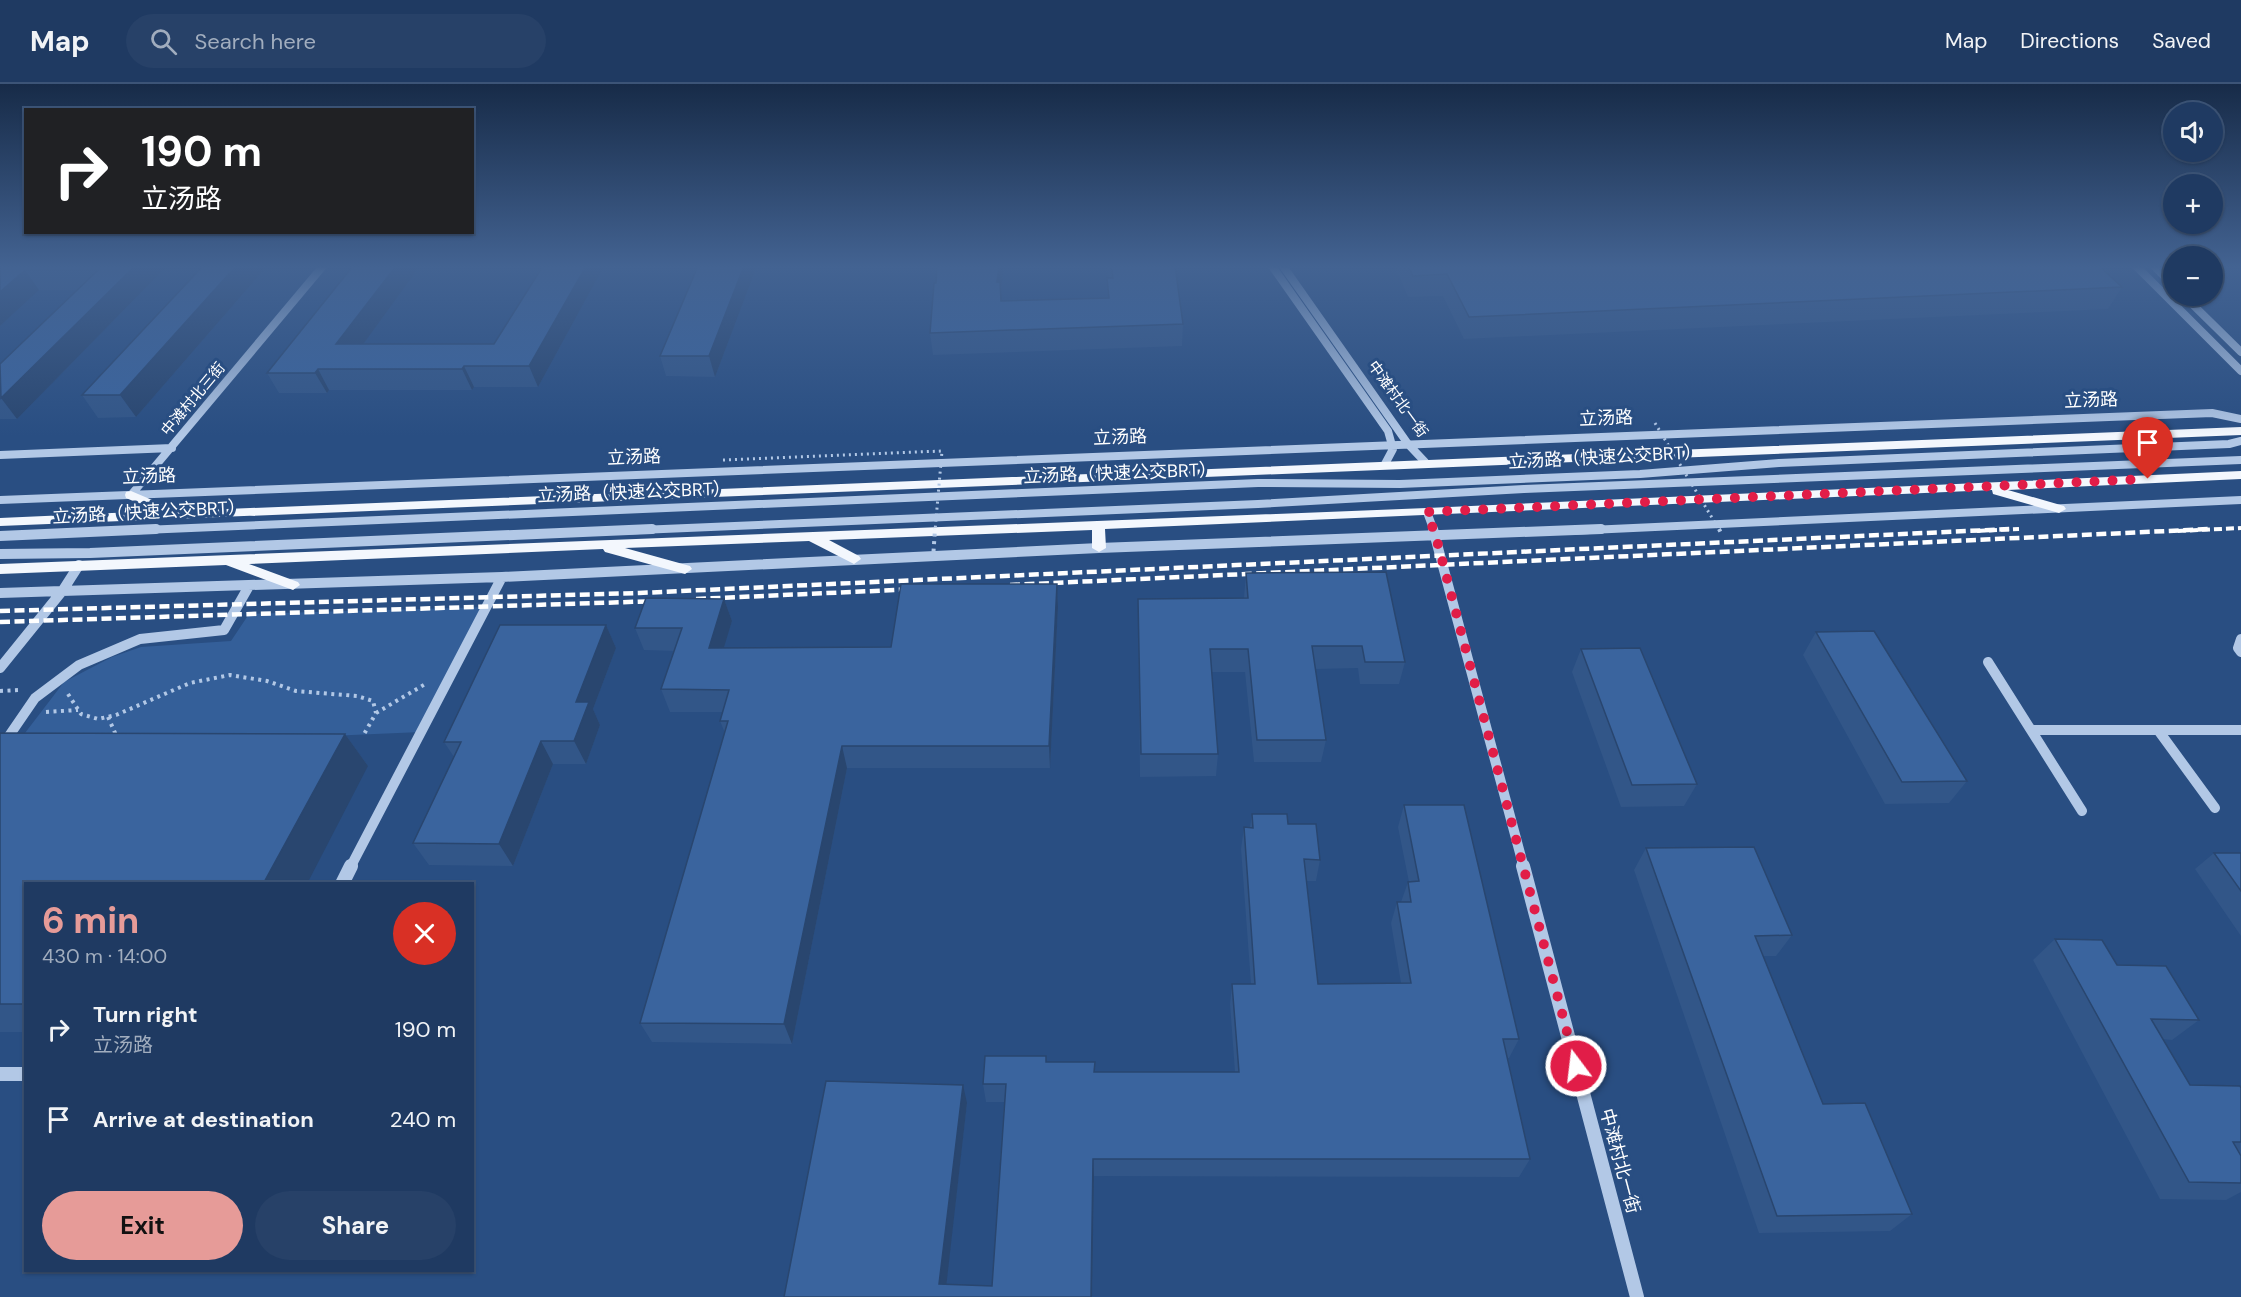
<!DOCTYPE html>
<html lang="en">
<head>
<meta charset="utf-8">
<style>
  body { margin:0; font-family:"DM Sans","Noto Sans SC",sans-serif; background:#274168; color:#f1f3f6; height:100vh; display:flex; flex-direction:column; font-size:22px; white-space:nowrap }
  * { box-sizing:border-box; margin:0 }
  p { font-size:20px; color:#a1adbe }
  .icon { flex:none; width:33px; height:33px; fill:none; stroke:currentColor; stroke-width:2; stroke-linecap:round; stroke-linejoin:round }
  .map { position:relative; flex:1; overflow:hidden }
  .sheet { position:absolute; left:24px; top:798px; width:450px; height:390px; display:flex; flex-direction:column; background:#1f3a62; border-radius:0px; box-shadow:0 2px 4px #0004,0 0 0 2px #3c5477 }
  .sheet>* { flex:none }
  .hud { position:absolute; left:24px; top:24px; width:450px; height:126px; border-radius:0px; box-shadow:0 2px 4px #0004,0 0 0 2px #3c5477; background:#202124; color:#fff; overflow:hidden }
  .tools { position:absolute; left:2163px; top:18px; display:grid; gap:12px }
  .tools a { display:grid; place-items:center; width:60px; height:60px; border-radius:50%; background:#1f3a62; box-shadow:0 2px 4px #0004,0 0 0 2px #3c5477; font-size:30px }
  .pin { position:absolute; display:grid; place-items:center; width:51px; height:51px; color:#fff; margin:-62px -26px; border-radius:50% 50% 50% 0; rotate:-45deg; box-shadow:0 0 6px #0007 }
  .pin .icon { rotate:45deg }
  .me { position:absolute; width:66px; margin:-33px; rotate:345deg; stroke-linejoin:round; filter:drop-shadow(0 0 4px #0008) }
  .turn { display:flex; align-items:center; gap:21px; height:126px; padding:0 18px; font-size:27px }
  .turn .icon { width:78px; height:78px; stroke-width:2.5 }
  .turn b { display:block; font-size:42px; line-height:51px }
  .round { display:grid; place-items:center; flex:none; width:63px; height:63px; border-radius:32px; background:#274168 }
  .headline { display:flex; align-items:center; justify-content:space-between; height:102px; padding:0 18px }
  h1 { font-size:36px; font-weight:700; line-height:45px; color:#e69b98 }
  .button { display:flex; gap:12px; margin-top:auto; padding:12px 18px }
  .button a { flex:1; height:69px; border-radius:36px; background:#e69b98; color:#111; font-size:24px; font-weight:700; line-height:69px; text-align:center }
  .button a+a { background:#274168; color:#f1f3f6 }
  ul { padding:0; list-style:none }
  li { display:flex; align-items:center; gap:18px; height:90px; padding:0 18px }
  li div { flex:1 }
  li b { display:block; font-size:22px }
  li em { font-style:normal }
  header { display:flex; align-items:center; gap:36px; box-sizing:border-box; height:84px; padding:0 30px; background:#1f3a62; border-bottom:2px solid #3c5477 }
  header strong { font-size:28px }
  nav { display:flex; gap:33px; margin-inline-start:auto; font-size:21px }
  .search { width:420px; height:54px; background:#274168; display:flex; align-items:center; gap:15px; box-sizing:border-box; padding:0 21px; border-radius:33px; color:#a1adbe; font-size:22px }
  .map>svg:first-child { display:block }
</style>
</head>
<body>
<header>
<strong>Map</strong>
<div class="search"><svg class="icon" aria-label="search" viewBox="0 0 24 24"><circle cx="10" cy="10" r="6"/><path d="M15 15l6 6"/></svg>Search here</div>
<nav><a>Map</a><a>Directions</a><a>Saved</a></nav>
</header>
<div class="map">
<svg width="2241" height="1213" viewBox="0 0 2241 1213">
  <rect width="100%" height="100%" fill="#294e82"/>
  <path fill="#345f99" d="M 488,523 L 421,648 L 12,666 L 64,598 L 112,573 L 141,563 L 231,557 L 249,530 Z"/>
  <g fill="none" stroke-linecap="round" stroke-linejoin="round">
    <path stroke="#b2c8e6" stroke-width="4" stroke-dasharray="3 4.5" stroke-linecap="butt" d="M 0,607 L 20,606
      M 68,610 L 81,630 L 98,635 L 116,631 L 190,599 L 230,591 L 267,597 L 296,607 L 357,612 L 373,617 L 376,629 L 363,652
      M 46,628 L 78,626
      M 376,629 L 427,599
      M 108,633 L 116,651"/>
    <path stroke="#b2c8e6" stroke-width="8" d="M 1272,182 L 1388,347 L 1393,365 L 1385,380
      M 1283,182 L 1408,360 L 1425,378
      M 2136,182 L 2241,287
      M 2154,182 L 2174,202
      M 2184,212 L 2241,268
      M 0,371 L 172,364
      M 131,411 L 323,182
      M 0,416 L 2212,329 L 2241,335
      M 1427,428 L 1434,447
      M 120,447 L 1258,399 L 1400,400 L 1640,390 L 1779,379 L 2229,360 L 2241,357
      M 616,447 L 1258,420 L 1524,405 L 2241,376
      M 1568,447 L 2241,416"/>
    <path stroke="#b2c8e6" stroke-width="10" d="M 1433,445 L 1524,784
      M 0,452 L 156,445
      M 0,470 L 90,469 L 652,445
      M 0,509 L 502,493 L 1099,464 L 1601,445
      M 2241,555 L 2238,564 L 2241,568
      M 1988,578 L 2082,727
      M 0,584 L 63,506 L 79,481
      M 2031,646 L 2241,646
      M 2158,646 L 2215,724
      M 0,665 L 35,614 L 79,581 L 140,555 L 224,546 L 249,502
      M 350,784 L 502,493"/>
    <path stroke="#b2c8e6" stroke-width="14" d="M 1523,782 L 1637,1213
      M 342,800 L 351,782
      M 0,990 L 26,990"/>
    <path fill="#f3f7fd" fill-rule="evenodd" d="M 2241,343 L 2241,351 L 0,442 L 0,434 L 157,427 L 126,414 L 125,411 L 126,408 L 131,407 L 178,427 Z
      M 2241,387 L 2241,395 L 2008,406 L 2064,422 L 2066,425 L 2059,429 L 1993,410 L 1992,406 L 1105,445 L 1106,464 L 1099,468 L 1092,464 L 1092,446 L 829,456 L 859,472 L 861,475 L 854,480 L 809,457 L 625,464 L 690,482 L 692,485 L 685,490 L 605,468 L 603,465 L 249,480 L 298,498 L 300,501 L 293,506 L 226,481 L 0,490 L 0,480 L 1427,424 Z"/>
    <path stroke="#fff" stroke-width="4" stroke-dasharray="8 4" stroke-linecap="butt" d="M 1977,447 L 2019,445
      M 2178,447 L 2241,444"/>
    <path stroke="#fff" stroke-width="4.5" stroke-dasharray="10 4.5" stroke-linecap="butt" d="M 1010,501 L 2210,445
      M 696,515 L 917,505
      M 0,527 L 639,509 L 2010,445
      M 0,538 L 660,517"/>
    <path stroke="#b2c8e6" stroke-width="3" stroke-dasharray="2 4" stroke-linecap="butt" d="M 1655,339 L 1720,447
      M 723,376 L 942,367 L 935,447"/>
    <path stroke="#b2c8e6" stroke-width="4" stroke-dasharray="3 4.5" stroke-linecap="butt" d="M 1719,445 L 1721,449
      M 933,475 L 935,445"/>
  </g>
  <path fill="#325688" d="M 0,182 L 167,182 L 17,335 L 0,335 L 0,280 L 77,206 L 39,206 L 0,242 Z
    M 203,182 L 267,182 L 136,333 L 98,334 L 82,311 Z
    M 353,182 L 420,182 L 363,260 L 494,260 L 543,182 L 604,182 L 538,303 L 474,303 L 472,306 L 329,306 L 327,309 L 279,309 L 267,289 Z
    M 937,182 L 1004,182 L 1001,205 L 1002,217 L 1108,214 L 1107,194 L 1109,194 L 1107,182 L 1175,182 L 1183,240 L 1182,262 L 933,271 L 930,249 L 936,199 Z
    M 1395,182 L 2099,182 L 2122,203 L 2108,225 L 1464,255 L 1443,212 L 1408,213 Z
    M 755,187 L 715,293 L 666,292 L 660,272 Z
    M 1246,489 L 1405,578 L 1399,600 L 1360,600 L 1358,584 L 1315,585 L 1326,656 L 1321,678 L 1254,678 L 1245,588 L 1212,588 L 1218,670 L 1216,692 L 1140,693 L 1138,515 L 1244,514 Z
    M 1057,500 L 1058,523 L 1050,684 L 847,684 L 792,960 L 652,958 L 640,939 L 725,649 L 720,637 L 723,628 L 670,628 L 661,605 L 675,567 L 644,566 L 635,544 L 724,515 L 732,537 L 723,564 L 891,563 Z
    M 606,541 L 616,564 L 593,625 L 600,641 L 586,680 L 553,680 L 513,782 L 429,781 L 413,759 L 454,673 L 444,658 Z
    M 1816,548 L 1967,697 L 1949,719 L 1885,720 L 1803,571 Z
    M 1581,565 L 1697,700 L 1684,722 L 1621,723 L 1572,588 Z
    M 0,649 L 345,650 L 368,682 L 26,800 L 26,948 L 0,948 Z
    M 1404,721 L 1519,955 L 1509,974 L 1508,974 L 1530,1075 L 1519,1093 L 1094,1092 L 1092,1213 L 784,1213 L 967,1019 L 946,1200 L 992,1202 L 1004,1018 L 986,1018 L 983,1000 L 1047,978 L 1095,988 L 1235,988 L 1230,920 L 1232,900 L 1251,900 L 1241,765 L 1244,743 L 1250,743 L 1252,730 L 1288,740 L 1320,776 L 1316,797 L 1307,797 L 1318,900 L 1401,899 L 1391,839 L 1397,818 L 1401,818 L 1408,798 L 1409,798 L 1398,743 Z
    M 1646,764 L 1792,851 L 1776,872 L 1763,872 L 1823,1020 L 1912,1130 L 1890,1147 L 1759,1149 L 1634,786 Z
    M 2214,769 L 2241,769 L 2241,852 L 2195,785 Z
    M 2055,855 L 2117,881 L 2199,936 L 2172,956 L 2163,955 L 2190,1001 L 2241,1004 L 2241,1108 L 2226,1116 L 2160,1115 L 2033,876 Z"/>
  <path fill="#29466f" d="M 135,182 L 167,182 L 17,335 L 1,314 Z
    M 236,182 L 267,182 L 136,333 L 120,311 Z
    M 396,182 L 420,182 L 348,281 L 336,260 Z
    M 586,182 L 604,182 L 538,303 L 529,282 Z
    M 744,182 L 753,182 L 755,187 L 715,293 L 709,272 Z
    M 999,182 L 1004,182 L 1001,205 L 1003,239 L 997,198 Z
    M 25,186 L 39,206 L 0,242 L 0,208 Z
    M 464,282 L 474,303 L 472,306 L 462,285 Z
    M 318,285 L 329,306 L 327,309 L 315,289 Z
    M 1057,500 L 1058,523 L 1050,684 L 1049,662 Z
    M 724,515 L 732,537 L 717,586 L 709,564 Z
    M 606,541 L 616,564 L 593,625 L 600,641 L 586,680 L 574,657 L 576,618 Z
    M 345,650 L 368,682 L 307,800 L 263,800 Z
    M 541,657 L 553,680 L 513,782 L 499,760 Z
    M 842,662 L 847,684 L 792,960 L 784,940 Z
    M 963,1001 L 967,1019 L 945,1213 L 939,1200 Z
    M 1093,1075 L 1094,1092 L 1092,1213 L 1091,1213 Z"/>
  <path fill="#3a649e" stroke="#29466f" stroke-width="1.5" d="M 0,182 L 135,182 L 1,314 L 0,280 L 98,186 L 25,186 L 0,208 Z
    M 203,182 L 236,182 L 120,311 L 82,311 Z
    M 353,182 L 396,182 L 336,260 L 494,260 L 543,182 L 586,182 L 529,282 L 464,282 L 462,285 L 318,285 L 315,289 L 267,289 Z
    M 698,182 L 744,182 L 709,272 L 660,272 Z
    M 937,182 L 999,182 L 997,198 L 1000,198 L 1001,217 L 1109,214 L 1107,194 L 1113,194 L 1111,182 L 1175,182 L 1183,240 L 930,249 L 934,199 L 936,199 Z
    M 1408,182 L 2099,182 L 2122,203 L 1469,233 L 1447,190 L 1413,192 Z
    M 1386,488 L 1405,578 L 1365,578 L 1362,562 L 1312,562 L 1326,656 L 1257,656 L 1248,565 L 1210,565 L 1218,670 L 1141,670 L 1138,515 L 1248,514 L 1246,489 Z
    M 901,500 L 1057,500 L 1049,662 L 842,662 L 784,940 L 640,939 L 728,637 L 720,637 L 729,606 L 661,605 L 682,544 L 635,544 L 646,514 L 724,515 L 709,564 L 891,563 Z
    M 500,541 L 606,541 L 576,618 L 589,618 L 574,657 L 541,657 L 499,760 L 413,759 L 461,658 L 444,658 Z
    M 1874,547 L 1967,697 L 1902,698 L 1816,548 Z
    M 1640,564 L 1697,700 L 1632,701 L 1581,565 Z
    M 0,649 L 345,650 L 263,800 L 26,800 L 26,920 L 0,920 Z
    M 1404,721 L 1464,721 L 1519,955 L 1503,955 L 1530,1075 L 1093,1075 L 1091,1213 L 784,1213 L 826,997 L 963,1001 L 939,1200 L 992,1202 L 1006,1000 L 983,1000 L 985,972 L 1046,972 L 1046,978 L 1095,978 L 1094,988 L 1239,988 L 1232,900 L 1255,900 L 1244,743 L 1253,744 L 1252,730 L 1287,730 L 1288,740 L 1316,740 L 1320,776 L 1304,775 L 1318,900 L 1411,899 L 1397,818 L 1411,818 L 1408,798 L 1419,797 Z
    M 1754,763 L 1792,851 L 1755,852 L 1823,1020 L 1865,1019 L 1912,1130 L 1777,1132 L 1646,764 Z
    M 2214,769 L 2241,769 L 2241,807 Z
    M 2055,855 L 2102,856 L 2117,881 L 2166,882 L 2199,936 L 2151,935 L 2190,1001 L 2240,1002 L 2241,1004 L 2241,1058 L 2233,1058 L 2241,1072 L 2241,1099 L 2189,1098 Z"/>
  <linearGradient id="sky" x2="0" y2="1"><stop stop-color="#172b48"/><stop offset="0.52" stop-color="#436392"/><stop offset="1" stop-color="#436392" stop-opacity="0"/></linearGradient>
  <rect width="2241" height="352" fill="url(#sky)"/>
  <g fill="none" stroke-linecap="round" stroke-linejoin="round">
    <path stroke="#e11d48" stroke-width="10" stroke-dasharray="0 18" d="M 1576,982 L 1436,453 L 1427,428 L 2148,395"/>
  </g>
  <g text-anchor="middle" dominant-baseline="central" stroke-width="6" stroke-linejoin="round" paint-order="stroke">
    <g font-size="15" fill="#fff" stroke="#294e82">
      <text transform="translate(193 315) rotate(-50)">中滩村北三街</text>
      <text transform="translate(1398 315) rotate(54)">中滩村北一街</text>
    </g>
    <g font-size="18" fill="#fff" stroke="#294e82">
      <text transform="translate(2091 316) rotate(-2)">立汤路</text>
      <text transform="translate(1606 334) rotate(-2)">立汤路</text>
      <text transform="translate(1120 353) rotate(-2)">立汤路</text>
      <text transform="translate(634 373) rotate(-2)">立汤路</text>
      <text transform="translate(1605 373) rotate(-3)">立汤路（快速公交BRT）</text>
      <text transform="translate(1120 389) rotate(-2)">立汤路（快速公交BRT）</text>
      <text transform="translate(149 392) rotate(-2)">立汤路</text>
      <text transform="translate(634 408) rotate(-2)">立汤路（快速公交BRT）</text>
      <text transform="translate(149 428) rotate(-3)">立汤路（快速公交BRT）</text>
      <text transform="translate(1620 1077) rotate(75)">中滩村北一街</text>
    </g>
  </g>
</svg>
<div class="tools">
<a><svg class="icon" aria-label="sound" viewBox="0 0 24 24"><path d="M4 9h4l5-4v14l-5-4H4zM17 9q2 3 0 6"/></svg></a>
<a>+</a>
<a>−</a>
</div>
<div class="pin" style="left:2148px;top:395px;background:#d93025"><svg class="icon" aria-label="arrive" viewBox="0 0 24 24"><path d="M6 21V4h12l-3 4 3 4H6"/></svg></div>
<svg class="me" style="left:1576px;top:982px" viewBox="-20 -20 40 40"><circle r="17" fill="#e11d48" stroke="#fff" stroke-width="3"/><path d="M0-11L8 9 0 5-8 9z" fill="#fff"/></svg>
<div class="hud">
<div class="turn"><svg class="icon" aria-label="right" viewBox="0 0 24 24"><path d="M7 20v-9h11M14 6l5 5-5 5"/></svg><div><b>190 m</b>立汤路</div></div>
</div>
<section class="sheet">
<div class="headline"><div><h1>6 min</h1><p>430 m · 14:00</p></div><a class="round" style="background:#d93025;color:#fff"><svg class="icon" aria-label="close" viewBox="0 0 24 24"><path d="M6 6l12 12M18 6L6 18"/></svg></a></div>
<ul>
<li><svg class="icon" aria-label="right" viewBox="0 0 24 24"><path d="M7 20v-9h11M14 6l5 5-5 5"/></svg><div><b>Turn right</b><p>立汤路</p></div><em>190 m</em></li>
<li><svg class="icon" aria-label="arrive" viewBox="0 0 24 24"><path d="M6 21V4h12l-3 4 3 4H6"/></svg><div><b>Arrive at destination</b></div><em>240 m</em></li>
</ul>
<div class="button"><a>Exit</a><a>Share</a></div>
</section>
</div>
</body>
</html>
